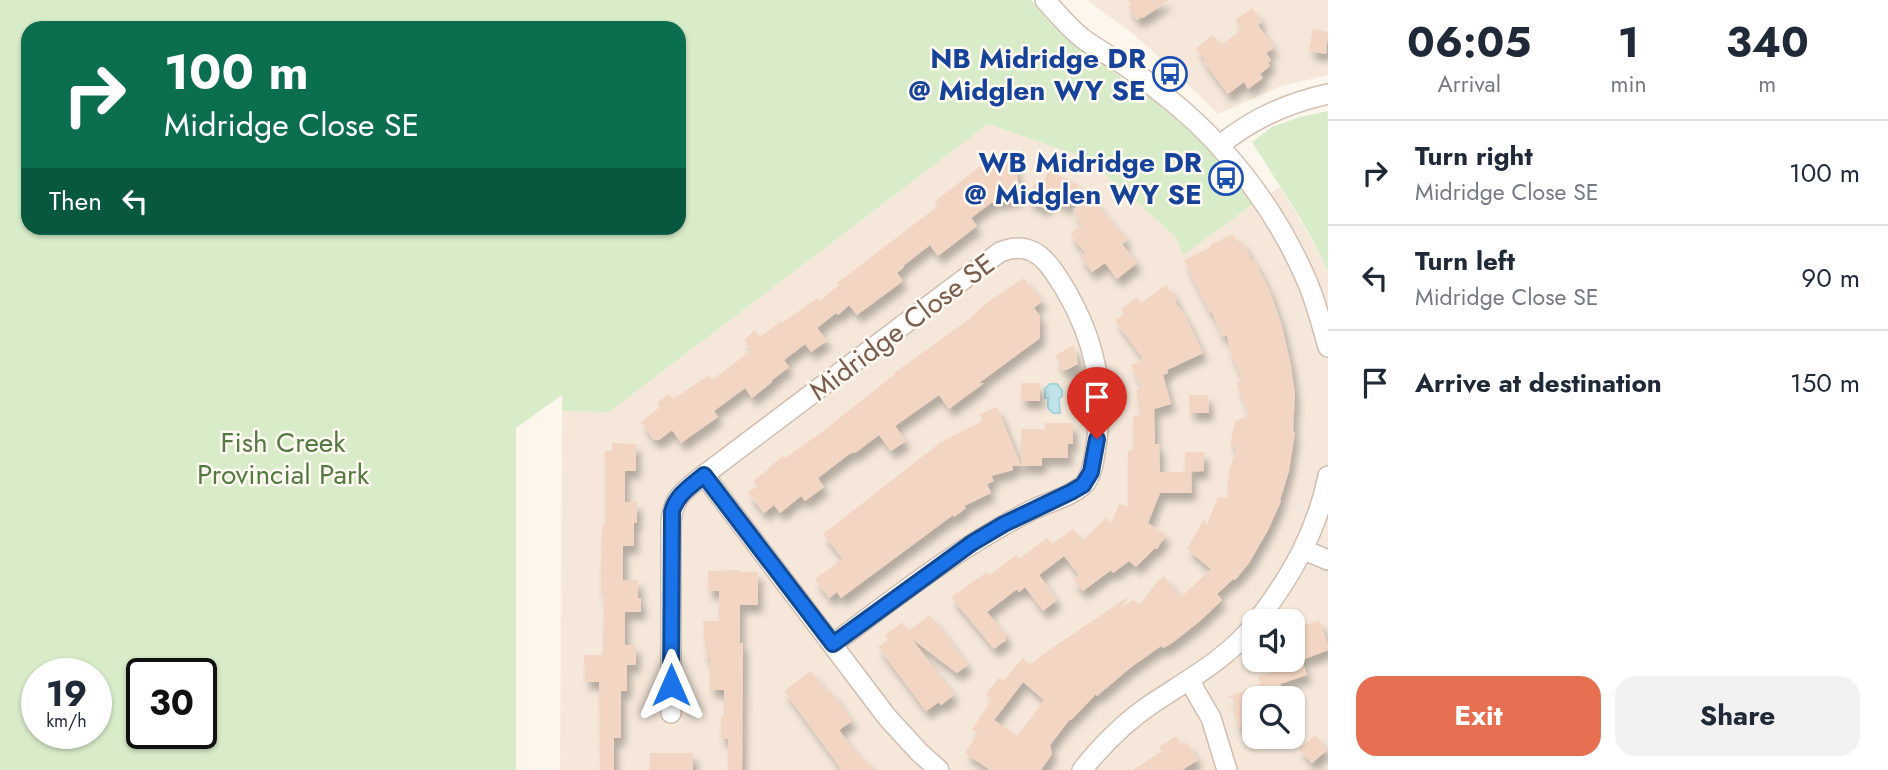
<!DOCTYPE html>
<html lang="en">
<head>
<meta charset="utf-8">
<style>
  body { margin:0; font-family:Jost,sans-serif; background:#f2f2f3; color:#1f2937; height:100vh; display:flex; flex-direction:column; font-size:26px; white-space:nowrap }
  * { box-sizing:border-box; margin:0 }
  p { font-size:23px; color:#747a83 }
  .icon { flex:none; width:38px; height:38px; fill:none; stroke:currentColor; stroke-width:2; stroke-linecap:round; stroke-linejoin:round }
  .map { position:relative; flex:1; overflow:hidden }
  .side { display:flex; flex-direction:column; background:#fff; width:560px }
  .side>* { flex:none }
  .hud { position:absolute; left:21px; top:21px; width:665px; height:214px; border-radius:21px; box-shadow:0 2px 5px #0004; background:#0b6e4f; color:#fff; overflow:hidden }
  .controls { position:absolute; left:1242px; top:609px; display:grid; gap:14px }
  .controls a { display:grid; place-items:center; width:63px; height:63px; border-radius:14px; background:#fff; box-shadow:0 2px 5px #0004; font-size:35px }
  .speed { position:absolute; left:21px; top:658px; display:flex; gap:14px; font-size:35px; font-weight:700; text-align:center }
  .speed>* { display:grid; place-content:center; width:91px; height:91px; border-radius:50%; background:#fff; box-shadow:0 2px 5px #0004; line-height:1 }
  .speed small { font-size:18px; font-weight:400 }
  .speed .limit { border:4px solid #111; border-radius:10px; background:#fff; color:#111 }
  .pin { position:absolute; display:grid; place-items:center; width:60px; height:60px; color:#fff; margin:-72px -30px; border-radius:50% 50% 50% 0; rotate:-45deg; box-shadow:0 0 7px #0007 }
  .pin .icon { rotate:45deg }
  .me { position:absolute; width:77px; margin:-38px; rotate:0deg; stroke-linejoin:round; filter:drop-shadow(0 0 5px #0008) }
  .turn { display:flex; align-items:center; gap:24px; height:147px; padding:0 28px; font-size:32px }
  .turn .icon { width:91px; height:91px; stroke-width:2.5 }
  .turn b { display:block; font-size:49px; line-height:60px }
  .then { display:flex; align-items:center; height:66px; padding:0 28px; background:#0003; gap:14px; font-size:26px }
  .eta { display:flex; justify-content:space-evenly; align-items:center; height:119px; text-align:center }
  .eta b { font-size:42px; font-weight:700; line-height:49px }
  .button { display:flex; gap:14px; margin-top:auto; padding:14px 28px }
  .button a { flex:1; height:80px; border-radius:21px; background:#e76f51; color:#fff; font-size:28px; font-weight:700; line-height:80px; text-align:center }
  .button a+a { background:#f2f2f3; color:#1f2937 }
  ul { padding:0; list-style:none }
  li { display:flex; align-items:center; gap:21px; height:105px; padding:0 28px; border-top:2px solid #e0e1e3 }
  li div { flex:1 }
  li b { display:block; font-size:26px }
  li em { font-style:normal }
  main { display:flex; flex:1; min-height:0 }
  .map>svg:first-child { display:block }
</style>
</head>
<body>
<main>
<div class="map">
<svg width="1328" height="770" viewBox="0 0 1328 770">
  <defs>
    <filter id="shadow"><feDropShadow dx="4.5" dy="8" stdDeviation="3.5" flood-color="#0004"/></filter>
  </defs>
  <rect width="100%" height="100%" fill="#fdf6ec"/>
  <path fill="#f5e8da" fill-rule="evenodd" d="M 1087,0 L 1328,0 L 1328,75 L 1281,86 L 1218,114 L 1170,67 L 1132,33 Z
    M 988,124 L 1088,159 L 1176,237 L 1183,254 L 1253,204 L 1280,187 L 1322,257 L 1328,271 L 1328,770 L 560,770 L 562,411 L 609,412 ZM 1255,621 L 1293,621 L 1293,660 L 1255,660 ZM 1255,698 L 1293,698 L 1293,737 L 1255,737 Z"/>
  <path fill="#d8ecc9" fill-rule="evenodd" d="M 0,0 L 1031,0 L 1052,25 L 1097,60 L 1155,101 L 1216,154 L 1253,204 L 1183,255 L 1176,237 L 1088,159 L 988,124 L 609,412 L 562,411 L 562,395 L 516,428 L 516,770 L 0,770 ZM 28,28 L 679,28 L 679,228 L 28,228 ZM 37,674 L 96,674 L 96,733 L 37,733 ZM 142,674 L 201,674 L 201,733 L 142,733 Z
    M 1328,111 L 1328,271 C 1308,226 1278,184 1252,142 L 1272,127 L 1300,117 Z"/>
  <path fill="#bfe3e8" stroke="#a5d3da" stroke-width="2" d="M 1050,384 L 1057,384 L 1062,390 L 1062,396 L 1059,399 L 1060,413 L 1053,413 L 1048,408 L 1048,398 L 1045,398 L 1045,389 Z"/>
  <path fill="#f3d5c3" fill-rule="evenodd" filter="url(#shadow)" d="M 1128,0 L 1168,0 L 1143,18 L 1142,17 L 1137,20 L 1128,7 L 1131,5 Z
    M 1252,8 L 1262,22 L 1258,25 L 1274,48 L 1266,53 L 1271,60 L 1268,63 L 1270,66 L 1260,74 L 1263,78 L 1248,89 L 1244,82 L 1228,94 L 1203,61 L 1205,60 L 1196,48 L 1213,35 L 1221,45 L 1241,30 L 1235,20 Z
    M 1313,29 L 1328,32 L 1326,54 L 1309,51 Z
    M 1014,158 L 1021,198 L 991,203 L 971,218 L 977,226 L 938,256 L 930,245 L 903,266 L 904,267 L 897,273 L 903,281 L 857,315 L 849,305 L 838,315 L 836,313 L 817,328 L 827,341 L 811,352 L 805,344 L 784,360 L 789,367 L 771,381 L 772,382 L 752,398 L 745,388 L 714,411 L 718,417 L 681,443 L 672,430 L 659,440 L 654,440 L 641,422 L 660,407 L 657,403 L 669,394 L 673,399 L 709,375 L 712,380 L 752,350 L 744,340 L 755,330 L 760,337 L 781,321 L 782,323 L 817,298 L 819,301 L 839,285 L 837,283 L 938,206 L 934,202 L 983,164 Z
    M 1049,170 L 1078,185 L 1068,207 L 1050,198 L 1045,209 L 1027,200 L 1035,183 L 1041,186 Z
    M 1091,197 L 1127,240 L 1122,244 L 1137,263 L 1117,279 L 1105,263 L 1092,272 L 1080,257 L 1085,253 L 1070,234 L 1082,225 L 1073,210 Z
    M 1233,234 L 1238,243 L 1242,241 L 1252,261 L 1254,260 L 1270,292 L 1282,326 L 1291,366 L 1295,395 L 1293,432 L 1295,432 L 1289,471 L 1280,500 L 1281,501 L 1268,530 L 1249,563 L 1235,580 L 1233,579 L 1217,594 L 1222,600 L 1200,621 L 1172,643 L 1163,648 L 1161,646 L 1130,668 L 1097,696 L 1096,694 L 1071,720 L 1070,719 L 1050,745 L 1052,754 L 1041,770 L 990,770 L 965,753 L 978,733 L 972,729 L 992,699 L 986,694 L 999,678 L 1003,681 L 1023,658 L 1030,665 L 1042,655 L 1129,596 L 1121,608 L 1133,600 L 1140,604 L 1158,581 L 1164,576 L 1180,598 L 1211,569 L 1187,549 L 1205,518 L 1206,527 L 1218,497 L 1227,498 L 1229,472 L 1237,447 L 1230,446 L 1235,421 L 1249,415 L 1237,383 L 1243,379 L 1231,355 L 1227,335 L 1222,337 L 1212,312 L 1210,313 L 1184,260 L 1211,247 L 1210,245 ZM 1023,682 L 1043,699 L 1043,702 L 1017,736 L 994,720 Z
    M 1024,278 L 1042,301 L 1034,308 L 1040,316 L 1040,338 L 979,383 L 984,383 L 949,409 L 939,395 L 895,426 L 906,441 L 891,451 L 879,435 L 855,453 L 854,452 L 848,455 L 818,478 L 824,487 L 805,501 L 801,496 L 780,513 L 774,505 L 764,513 L 748,493 L 757,486 L 753,481 L 769,469 L 768,468 L 783,456 L 785,458 L 822,432 L 895,374 L 894,373 L 975,315 L 974,314 L 992,299 Z
    M 1166,285 L 1177,300 L 1175,302 L 1185,316 L 1203,353 L 1167,370 L 1168,373 L 1163,375 L 1171,404 L 1154,409 L 1155,444 L 1159,444 L 1160,472 L 1191,472 L 1192,493 L 1160,493 L 1148,523 L 1166,535 L 1157,549 L 1155,548 L 1136,567 L 1129,561 L 1113,573 L 1111,570 L 1083,591 L 1073,580 L 1079,575 L 1064,556 L 1039,575 L 1057,600 L 1043,611 L 1025,587 L 1019,592 L 1017,589 L 987,612 L 1006,635 L 1006,640 L 994,649 L 951,597 L 987,572 L 990,575 L 1016,555 L 1019,559 L 1047,538 L 1052,544 L 1073,529 L 1082,541 L 1106,518 L 1111,524 L 1119,504 L 1128,507 L 1128,451 L 1133,451 L 1133,416 L 1141,416 L 1136,398 L 1138,398 L 1136,390 L 1142,388 L 1131,365 L 1143,359 L 1115,320 L 1124,314 L 1121,309 L 1137,297 L 1141,303 Z
    M 1074,345 L 1078,364 L 1066,370 L 1061,370 L 1056,355 Z
    M 1021,383 L 1040,383 L 1040,401 L 1021,401 Z
    M 1189,395 L 1208,395 L 1209,413 L 1190,413 Z
    M 997,407 L 1021,466 L 1012,466 L 1013,470 L 991,476 L 994,481 L 987,484 L 991,493 L 964,506 L 966,508 L 954,517 L 953,515 L 841,598 L 837,592 L 829,598 L 815,579 L 841,560 L 842,558 L 823,534 L 941,442 L 982,421 L 980,414 Z
    M 1045,423 L 1073,423 L 1073,444 L 1068,444 L 1068,458 L 1042,458 L 1042,466 L 1021,466 L 1021,429 L 1045,429 Z
    M 612,443 L 636,444 L 636,471 L 625,471 L 625,502 L 637,502 L 637,523 L 634,523 L 634,546 L 623,546 L 623,580 L 638,580 L 638,598 L 641,598 L 641,612 L 625,612 L 625,645 L 636,645 L 636,665 L 627,665 L 627,691 L 621,691 L 621,738 L 614,738 L 614,770 L 600,770 L 599,682 L 585,682 L 584,655 L 603,655 L 604,595 L 601,595 L 601,576 L 602,525 L 605,525 L 605,451 L 612,451 Z
    M 1185,452 L 1204,452 L 1204,471 L 1185,472 Z
    M 739,570 L 739,572 L 758,572 L 758,605 L 740,605 L 740,643 L 743,643 L 742,770 L 728,770 L 728,739 L 721,739 L 721,716 L 724,716 L 724,690 L 710,690 L 710,658 L 706,658 L 703,621 L 719,621 L 719,591 L 708,591 L 708,571 Z
    M 930,615 L 968,665 L 957,673 L 912,639 L 954,695 L 941,705 L 939,702 L 926,711 L 878,647 L 888,640 L 885,635 L 902,622 L 908,631 Z
    M 1319,620 L 1328,645 L 1328,650 L 1302,660 L 1307,675 L 1280,684 L 1285,698 L 1255,698 L 1255,720 L 1239,727 L 1233,711 L 1237,709 L 1232,698 L 1226,698 L 1261,684 L 1258,677 L 1278,670 L 1277,667 L 1282,665 L 1280,660 L 1293,660 L 1293,647 L 1300,645 L 1298,639 L 1304,638 L 1300,627 Z
    M 811,671 L 827,692 L 830,690 L 852,721 L 839,730 L 856,753 L 876,770 L 842,770 L 784,691 Z
    M 1315,735 L 1327,750 L 1312,763 L 1299,749 Z
    M 1176,736 L 1182,746 L 1187,743 L 1198,760 L 1182,770 L 1133,770 L 1162,751 L 1159,747 Z
    M 650,753 L 693,753 L 693,770 L 650,770 Z"/>
  <g fill="none" stroke-linecap="round" stroke-linejoin="round">
    <g stroke="#d1beb0" stroke-width="22">
      <path id="minor" d="M 1045,0 C 1057,13 1068,27 1082,38 C 1097,49 1112,57 1127,67 C 1143,78 1159,91 1174,103 C 1232,151 1280,216 1309,286 C 1317,306 1322,326 1328,347
        M 1219,146 C 1251,119 1287,103 1328,94
        M 704,475 L 887,717 L 919,752 L 939,770
        M 1304,550 L 1328,560
        M 1257,621 C 1291,577 1317,531 1328,476
        M 1189,680 L 1211,718 L 1227,770
        M 671,713 L 671,523 C 673,496 684,491 704,475 L 1000,252 C 1034,238 1049,263 1065,289 C 1095,340 1105,388 1096,446 C 1094,458 1093,472 1086,482 C 1075,496 1045,503 1030,511 C 959,547 896,597 833,644
        M 1082,770 C 1102,745 1126,721 1153,703 C 1189,679 1228,658 1255,624"/>
    </g>
    <use href="#minor" stroke="#fff" stroke-width="19"/>
  </g>
  <g fill="none" stroke-linecap="round" stroke-linejoin="round">
    <g stroke="#114b97" stroke-width="18">
      <path id="route" d="M 671,685 L 672,512 C 676,495 691,486 704,475 L 833,644 L 972,543 L 1004,524 L 1071,492 L 1083,485 L 1091,472 L 1097,439"/>
    </g>
    <use href="#route" stroke="#1a73e8" stroke-width="12"/>
  </g>
  <defs>
    <g id="bus-ring" transform="scale(1.75)"><circle r="9.5" fill="#fffaf3" stroke="#1a4fb4" stroke-width="1.5"/><path d="M-5-6H5V4H4V6H2V4H-2V6H-4V4H-5ZM-3.5-4V0h7V-4ZM-3.5 1.2v1.5H-2V1.2ZM2 1.2v1.5H3.5V1.2Z" fill="#1a4fb4"/></g>
  </defs>
  <g fill-rule="evenodd">
    <use href="#bus-ring" x="1170" y="74"/>
    <use href="#bus-ring" x="1226" y="178"/>
  </g>
  <g text-anchor="middle" dominant-baseline="central" stroke-width="5" stroke-linejoin="round" paint-order="stroke">
    <g font-size="28" font-weight="bold" fill="#164399" stroke="#fffaf3" text-anchor="end">
      <text x="1146" y="58">NB Midridge DR<tspan x="1146" dy="32">@ Midglen WY SE</tspan></text>
      <text x="1202" y="162">WB Midridge DR<tspan x="1202" dy="32">@ Midglen WY SE</tspan></text>
    </g>
    <g font-size="28" fill="#7a5c4d" stroke="#fffaf3">
      <text transform="translate(902 327) rotate(-37)">Midridge Close SE</text>
    </g>
    <g font-size="28" fill="#537a41" stroke="#fffaf3">
      <text x="283" y="442">Fish Creek<tspan x="283" dy="32">Provincial Park</tspan></text>
    </g>
  </g>
</svg>
<div class="controls">
<a><svg class="icon" aria-label="sound" viewBox="0 0 24 24"><path d="M4 9h4l5-4v14l-5-4H4zM17 9q2 3 0 6"/></svg></a>
<a><svg class="icon" aria-label="search" viewBox="0 0 24 24"><circle cx="10" cy="10" r="6"/><path d="M15 15l6 6"/></svg></a>
</div>
<div class="speed"><div>19<small>km/h</small></div><div class="limit">30</div></div>
<div class="pin" style="left:1097px;top:439px;background:#d93025"><svg class="icon" aria-label="arrive" viewBox="0 0 24 24"><path d="M6 21V4h12l-3 4 3 4H6"/></svg></div>
<svg class="me" style="left:671px;top:685px" viewBox="-20 -20 40 40"><path d="M0-17L14 15 0 8-14 15z" fill="#1a73e8" stroke="#fff" stroke-width="4"/></svg>
<div class="hud">
<div class="turn"><svg class="icon" aria-label="right" viewBox="0 0 24 24"><path d="M7 20v-9h11M14 6l5 5-5 5"/></svg><div><b>100 m</b>Midridge Close SE</div></div>
<div class="then">Then<svg class="icon" aria-label="left" viewBox="0 0 24 24"><path d="M17 20v-9H6M10 6l-5 5 5 5"/></svg></div>
</div>
</div>
<section class="side">
<div class="eta">
<div><b>06:05</b><p>Arrival</p></div>
<div><b>1</b><p>min</p></div>
<div><b>340</b><p>m</p></div>
</div>
<ul>
<li><svg class="icon" aria-label="right" viewBox="0 0 24 24"><path d="M7 20v-9h11M14 6l5 5-5 5"/></svg><div><b>Turn right</b><p>Midridge Close SE</p></div><em>100 m</em></li>
<li><svg class="icon" aria-label="left" viewBox="0 0 24 24"><path d="M17 20v-9H6M10 6l-5 5 5 5"/></svg><div><b>Turn left</b><p>Midridge Close SE</p></div><em>90 m</em></li>
<li><svg class="icon" aria-label="arrive" viewBox="0 0 24 24"><path d="M6 21V4h12l-3 4 3 4H6"/></svg><div><b>Arrive at destination</b></div><em>150 m</em></li>
</ul>
<div class="button"><a>Exit</a><a>Share</a></div>
</section>
</main>
</body>
</html>
